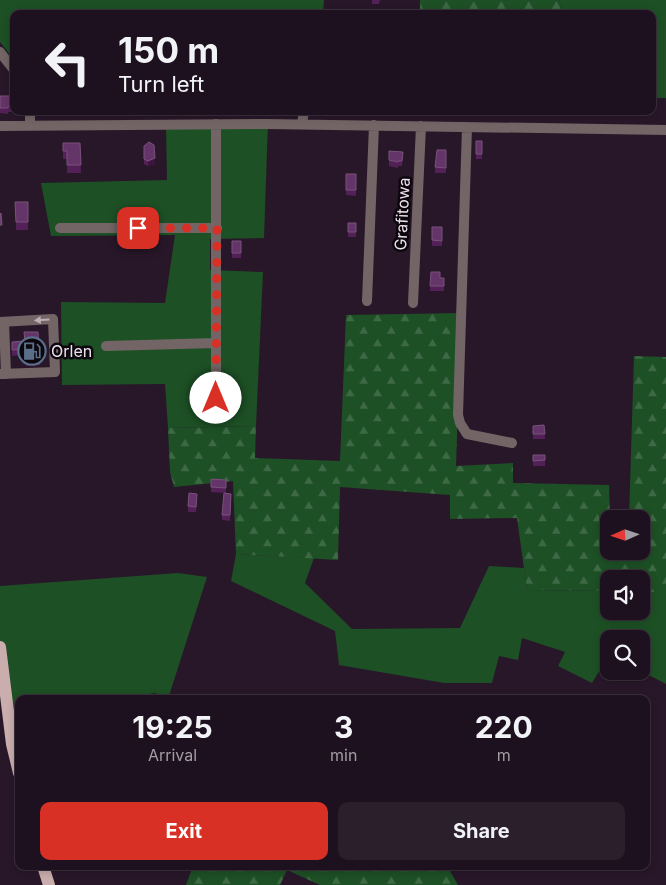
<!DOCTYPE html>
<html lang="en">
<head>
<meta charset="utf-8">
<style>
  body { margin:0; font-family:Inter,sans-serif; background:#2b1f2c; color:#f1f3f6; height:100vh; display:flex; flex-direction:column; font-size:19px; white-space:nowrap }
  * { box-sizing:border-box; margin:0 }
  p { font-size:16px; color:#a19da4 }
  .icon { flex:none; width:28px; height:28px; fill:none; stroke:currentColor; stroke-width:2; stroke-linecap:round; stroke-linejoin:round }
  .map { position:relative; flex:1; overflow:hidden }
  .panel { position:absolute; left:15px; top:695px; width:635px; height:175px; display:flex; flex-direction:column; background:#1e111f; border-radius:10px; box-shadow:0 2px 8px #0003,0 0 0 1px #3c313d }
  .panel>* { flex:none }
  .guide { position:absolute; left:10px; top:10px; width:646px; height:105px; border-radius:10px; box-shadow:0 2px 8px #0003,0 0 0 1px #3c313d; background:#1e111f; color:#f1f3f6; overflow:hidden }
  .needle { width:32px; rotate:267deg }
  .controls { position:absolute; left:600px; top:510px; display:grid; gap:10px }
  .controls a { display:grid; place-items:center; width:50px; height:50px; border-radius:10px; background:#1e111f; box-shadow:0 2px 8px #0003,0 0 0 1px #3c313d; font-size:25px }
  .pin { position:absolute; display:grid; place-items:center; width:42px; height:42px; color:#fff; margin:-21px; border-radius:10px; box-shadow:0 2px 8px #0006 }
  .me { position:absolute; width:55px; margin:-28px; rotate:0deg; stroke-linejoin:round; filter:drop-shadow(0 0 4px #0008) }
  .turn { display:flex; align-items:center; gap:18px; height:105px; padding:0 25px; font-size:22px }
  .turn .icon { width:65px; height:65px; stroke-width:2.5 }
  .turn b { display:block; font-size:35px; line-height:42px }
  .eta { display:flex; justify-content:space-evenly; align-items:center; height:85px; text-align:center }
  .eta b { font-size:30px; font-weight:700; line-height:35px }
  .button { display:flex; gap:10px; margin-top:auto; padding:10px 25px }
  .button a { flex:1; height:58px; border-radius:10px; background:#d93025; color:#fff; font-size:20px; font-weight:700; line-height:58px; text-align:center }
  .button a+a { background:#2b1f2c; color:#f1f3f6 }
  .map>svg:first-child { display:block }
</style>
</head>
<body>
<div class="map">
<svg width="666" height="885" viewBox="0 0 666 885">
  <defs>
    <pattern id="forest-firs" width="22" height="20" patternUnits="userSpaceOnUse" patternTransform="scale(1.25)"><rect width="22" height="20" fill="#1d5025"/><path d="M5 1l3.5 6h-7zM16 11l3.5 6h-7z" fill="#3e6945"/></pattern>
  </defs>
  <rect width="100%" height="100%" fill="#281729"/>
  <path fill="#1d5025" d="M 0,0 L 324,0 L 323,14 L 14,14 L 14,57 L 11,56 L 0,42 Z
    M 559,0 L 666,0 L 666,98 L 653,98 L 652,14 L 564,14 Z
    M 268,123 L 264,238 L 210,239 L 210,270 L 263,272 L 256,426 L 168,428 L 165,384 L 62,385 L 61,302 L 165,303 L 175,235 L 51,236 L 41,183 L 167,180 L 166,126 Z
    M 236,554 L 314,558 L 305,583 L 352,629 L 460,628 L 489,566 L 524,568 L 527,590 L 609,591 L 609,611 L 641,611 L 641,592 L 666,592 L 666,684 L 641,671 L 641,639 L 609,639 L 609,655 L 592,683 L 558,666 L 565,652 L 522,638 L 518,660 L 499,656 L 492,683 L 444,683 L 339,665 L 335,631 L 231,581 Z
    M 178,573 L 207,577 L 168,699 L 155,693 L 123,699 L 19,699 L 19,716 L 9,718 L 0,647 L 0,586 Z"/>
  <path fill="url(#forest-firs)" d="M 420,0 L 559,0 L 564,14 L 420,14 Z
    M 461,313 L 456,466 L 513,463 L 513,483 L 609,485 L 610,519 L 609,519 L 609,551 L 641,551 L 641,519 L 629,519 L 634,356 L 666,357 L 666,592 L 641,592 L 641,579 L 609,579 L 609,591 L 527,590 L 517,518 L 450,519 L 450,495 L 340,487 L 338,560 L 236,554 L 233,481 L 174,487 L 170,472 L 168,428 L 256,426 L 255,458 L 340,461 L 346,315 Z
    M 193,866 L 447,866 L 458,885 L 320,885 L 287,870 L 280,885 L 186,885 Z"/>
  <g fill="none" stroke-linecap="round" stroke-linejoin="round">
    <path stroke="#736565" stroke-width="10" d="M 0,52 L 14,70
      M 302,124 L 304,111
      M 0,126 L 267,124 L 666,130
      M 30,126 L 30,111
      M 467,127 L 458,415 L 460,423 L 467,434 L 512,443
      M 60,228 L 217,228
      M 367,301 L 374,125
      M 413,303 L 421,126
      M 0,322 L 53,319 L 55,372 L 0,374
      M 4,322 L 6,374
      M 106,346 L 216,343
      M 216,416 L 216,124"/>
    <path stroke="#caadad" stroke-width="12" d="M 0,647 L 12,744 L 19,773
      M 43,866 L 49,885"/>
  </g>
  <path fill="#542058" d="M 372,0 L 383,0 L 380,0 L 379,4 L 372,4 Z
    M 0,96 L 14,96 L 14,111 L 16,112 L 8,112 L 8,114 L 0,113 Z
    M 476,141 L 482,141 L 482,159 L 476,159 Z
    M 63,143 L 80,143 L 81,173 L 67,173 L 67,159 L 63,159 Z
    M 144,146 L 155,164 L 148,166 L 144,164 Z
    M 446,150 L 446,173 L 435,173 L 435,167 Z
    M 389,151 L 403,152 L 402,166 L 398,166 L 398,168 L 389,166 Z
    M 346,174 L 356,174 L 356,196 L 346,195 Z
    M 15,202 L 28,202 L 28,230 L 16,230 Z
    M 348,223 L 356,223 L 356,237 L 348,237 Z
    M 432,227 L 442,227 L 442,246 L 432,246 Z
    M 232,241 L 241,241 L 241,258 L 232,258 Z
    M 431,272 L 440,278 L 444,278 L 444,291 L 430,291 Z
    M 24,341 L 40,359 L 40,365 L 26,366 L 25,355 L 12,356 L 12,342 Z
    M 544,425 L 545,439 L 533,439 L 533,426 Z
    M 533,455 L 545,455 L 545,466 L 533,466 Z
    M 211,479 L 226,480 L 226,493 L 211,492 Z
    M 197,499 L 196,512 L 188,512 L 188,506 Z
    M 231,499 L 230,521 L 222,520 L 222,515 Z"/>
  <path fill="#3b143f" d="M 155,158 L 155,164 L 148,166 L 148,161 Z"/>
  <path fill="#643568" stroke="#7a507d" d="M 369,11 L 369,14 L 361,14 L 361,12 Z
    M 0,96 L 14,96 L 14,106 L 8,106 L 8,108 L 0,108 Z
    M 476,141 L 482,141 L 482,154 L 476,154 Z
    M 149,142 L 154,145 L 155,158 L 148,161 L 144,159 L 144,146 Z
    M 63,143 L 80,143 L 81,165 L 67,165 L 67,151 L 63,151 Z
    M 437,150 L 446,150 L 446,168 L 435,167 Z
    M 389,151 L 403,152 L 402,161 L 398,161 L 398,162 L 389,160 Z
    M 346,174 L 356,174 L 356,190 L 346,190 Z
    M 15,202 L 28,202 L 28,222 L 16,222 Z
    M 1,213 L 2,225 L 0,225 L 0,214 Z
    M 348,223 L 356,223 L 356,232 L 348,232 Z
    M 432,227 L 442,227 L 442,241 L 432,240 Z
    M 232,241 L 241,241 L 241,253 L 232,253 Z
    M 431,272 L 440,272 L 440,278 L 444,278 L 444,286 L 430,286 Z
    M 24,332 L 38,332 L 40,359 L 26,360 L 25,349 L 12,350 L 12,342 L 25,341 Z
    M 544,425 L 545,434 L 533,434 L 533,426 Z
    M 533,455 L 545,455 L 545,460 L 533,461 Z
    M 211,479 L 226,480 L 226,488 L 211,487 Z
    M 189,493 L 197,494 L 196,507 L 188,506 Z
    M 224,493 L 231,494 L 230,515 L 222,515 Z"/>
  <defs><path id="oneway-solid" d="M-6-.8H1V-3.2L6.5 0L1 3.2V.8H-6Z" transform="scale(1.25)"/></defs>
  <use fill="#bcafb7" href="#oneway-solid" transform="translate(42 320) rotate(177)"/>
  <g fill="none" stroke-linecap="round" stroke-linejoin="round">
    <path stroke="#d93025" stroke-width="9" stroke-dasharray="0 16.2" d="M 138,228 L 217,228 L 216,398"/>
  </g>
  <defs>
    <g id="fuel-ring" transform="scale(1.4375)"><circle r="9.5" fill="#0c060d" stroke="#5c6f8a" stroke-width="1.5"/><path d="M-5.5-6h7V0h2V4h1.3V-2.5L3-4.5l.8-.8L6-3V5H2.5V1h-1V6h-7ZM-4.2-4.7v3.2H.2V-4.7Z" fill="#5c6f8a"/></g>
  </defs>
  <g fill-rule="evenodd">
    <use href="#fuel-ring" x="32" y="351"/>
  </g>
  <g text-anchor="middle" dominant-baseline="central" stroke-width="5" stroke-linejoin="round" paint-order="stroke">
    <g font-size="16" fill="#ede1ed" stroke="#0c060d">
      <text transform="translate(402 214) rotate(-87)">Grafitowa</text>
    </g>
    <g font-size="16" fill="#ede1ed" stroke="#0c060d" text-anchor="start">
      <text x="51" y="351">Orlen</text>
    </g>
  </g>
</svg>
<div class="controls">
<a><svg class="needle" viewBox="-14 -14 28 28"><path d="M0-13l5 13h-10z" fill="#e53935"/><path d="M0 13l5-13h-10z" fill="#a19da4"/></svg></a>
<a><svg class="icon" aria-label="sound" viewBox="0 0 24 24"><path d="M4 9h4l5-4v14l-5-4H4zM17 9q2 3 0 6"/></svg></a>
<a><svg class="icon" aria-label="search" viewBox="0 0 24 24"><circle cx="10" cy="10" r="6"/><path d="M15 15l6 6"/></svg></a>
</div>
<div class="pin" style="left:138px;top:228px;background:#d93025"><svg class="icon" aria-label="arrive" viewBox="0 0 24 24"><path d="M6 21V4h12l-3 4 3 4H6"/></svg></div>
<svg class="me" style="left:216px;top:398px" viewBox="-20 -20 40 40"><circle r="19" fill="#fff"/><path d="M0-13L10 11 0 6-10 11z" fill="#d93025"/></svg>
<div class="guide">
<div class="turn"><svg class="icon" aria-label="left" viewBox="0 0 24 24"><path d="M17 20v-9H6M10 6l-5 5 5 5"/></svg><div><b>150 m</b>Turn left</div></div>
</div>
<section class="panel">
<div class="eta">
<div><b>19:25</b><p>Arrival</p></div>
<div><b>3</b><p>min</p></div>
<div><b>220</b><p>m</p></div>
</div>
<div class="button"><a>Exit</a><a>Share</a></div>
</section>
</div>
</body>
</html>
